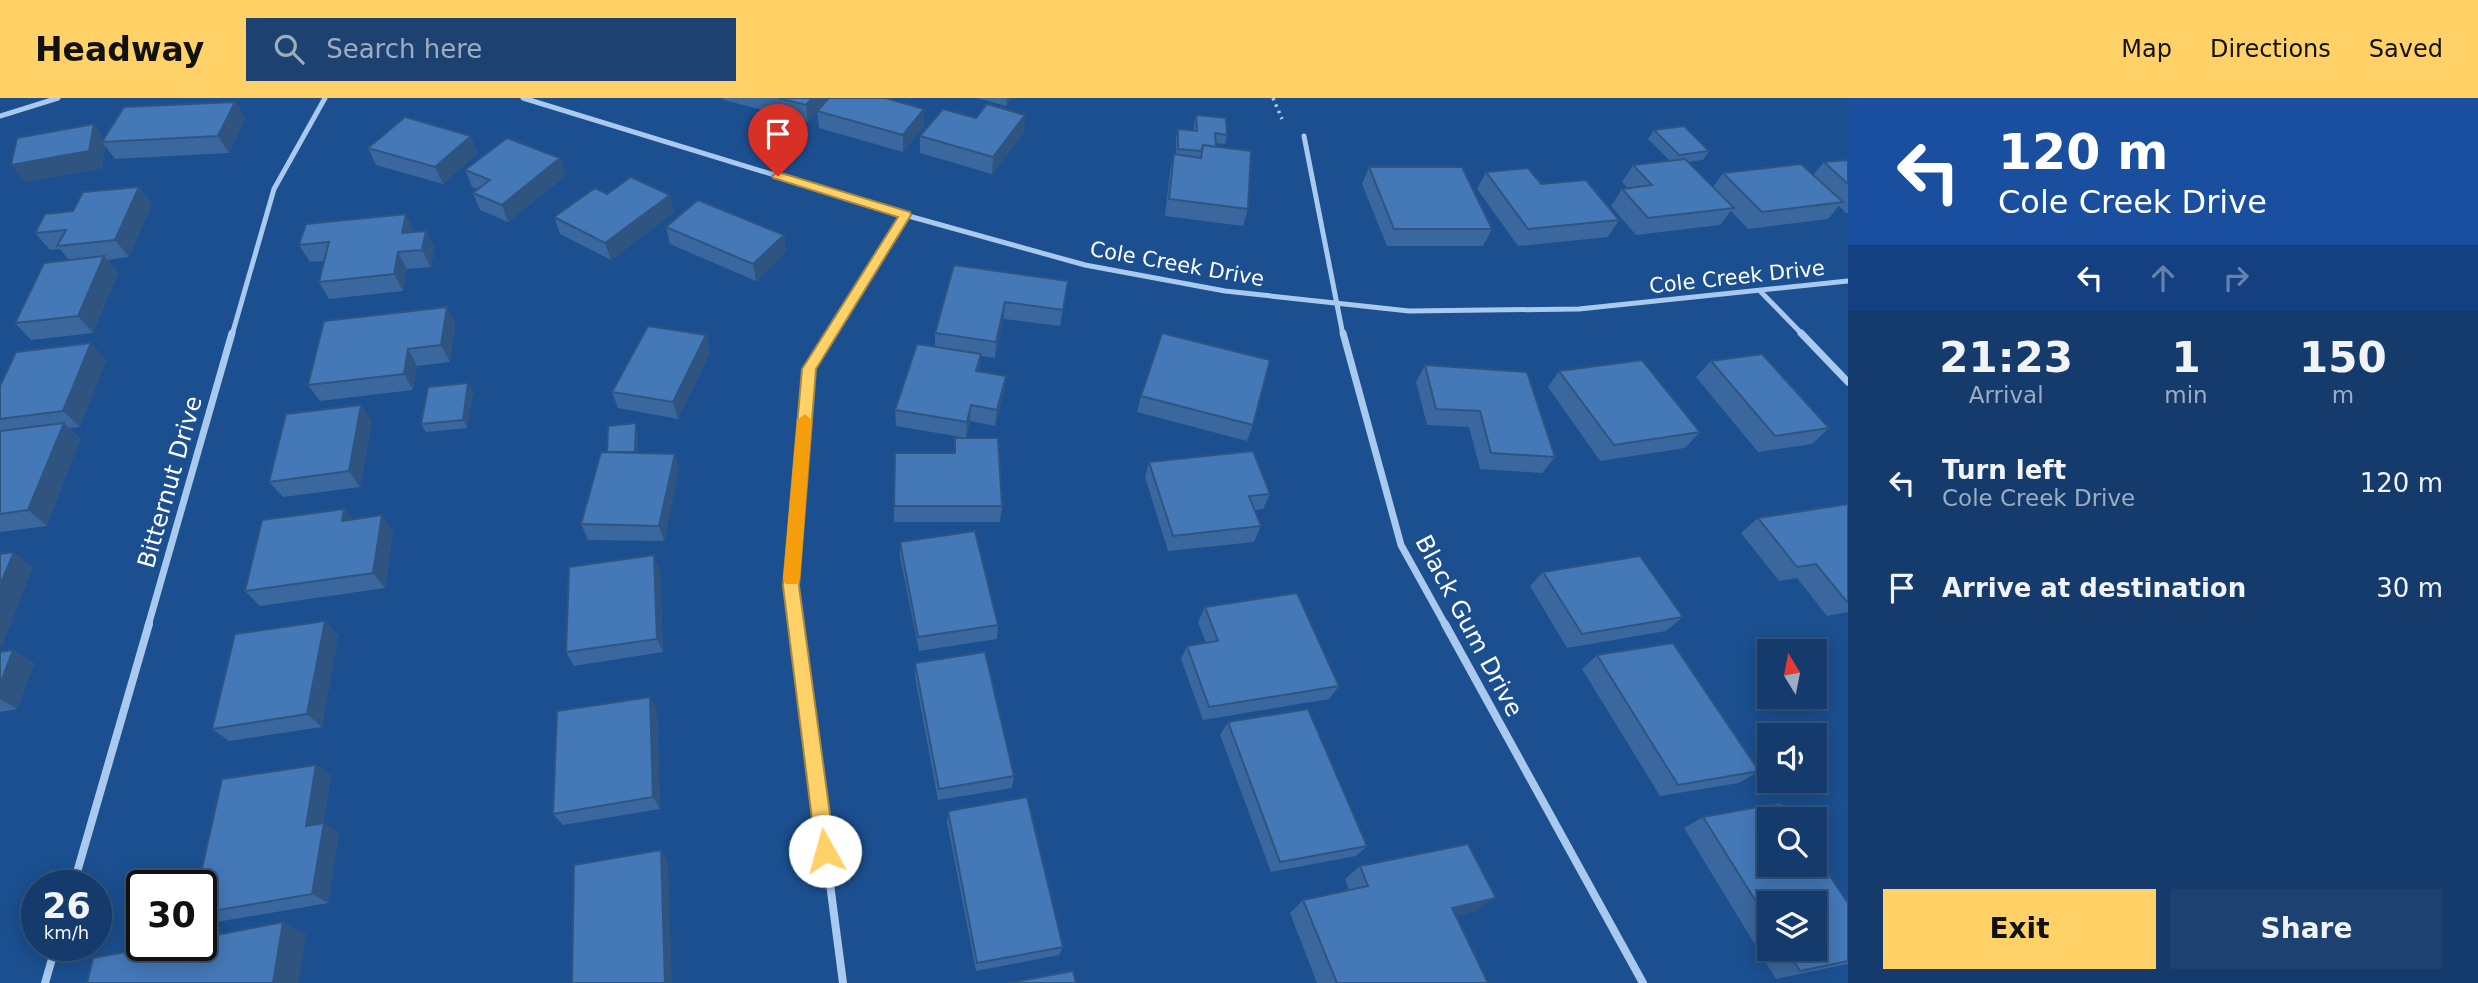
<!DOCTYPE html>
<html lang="en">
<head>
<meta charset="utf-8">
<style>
  body { margin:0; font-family:"DejaVu Sans",sans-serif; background:#1d4271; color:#f1f3f6; height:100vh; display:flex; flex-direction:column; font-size:26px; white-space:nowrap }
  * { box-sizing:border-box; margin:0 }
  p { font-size:23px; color:#9dadc1 }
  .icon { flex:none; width:38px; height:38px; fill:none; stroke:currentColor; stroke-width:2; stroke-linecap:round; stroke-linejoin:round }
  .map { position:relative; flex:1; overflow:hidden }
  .side { display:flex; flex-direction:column; background:#143b6b; width:630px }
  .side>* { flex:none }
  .banner { background:#1a4fa0; color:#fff; overflow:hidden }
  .needle { width:46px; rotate:350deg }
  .fabs { position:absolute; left:1757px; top:541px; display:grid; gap:14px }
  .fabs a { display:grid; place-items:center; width:70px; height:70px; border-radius:0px; background:#143b6b; box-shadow:0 4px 18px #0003,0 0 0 2px #33557e; font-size:35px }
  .speed { position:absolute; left:21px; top:772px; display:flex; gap:14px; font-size:35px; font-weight:700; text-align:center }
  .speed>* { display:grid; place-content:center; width:91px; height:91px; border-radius:50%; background:#143b6b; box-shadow:0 4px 18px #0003,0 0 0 2px #33557e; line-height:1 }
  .speed small { font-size:18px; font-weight:400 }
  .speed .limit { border:4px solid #111; border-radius:10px; background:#fff; color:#111 }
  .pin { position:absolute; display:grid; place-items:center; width:60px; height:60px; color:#fff; margin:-72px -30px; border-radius:50% 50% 50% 0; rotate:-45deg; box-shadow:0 0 7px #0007 }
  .pin .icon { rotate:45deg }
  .me { position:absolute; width:77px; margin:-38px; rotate:353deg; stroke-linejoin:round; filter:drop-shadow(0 0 5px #0008) }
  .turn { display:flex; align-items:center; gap:24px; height:147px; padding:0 35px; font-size:32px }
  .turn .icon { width:91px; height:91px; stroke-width:2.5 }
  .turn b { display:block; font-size:49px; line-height:60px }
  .lanes { display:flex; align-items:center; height:66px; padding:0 35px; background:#0003; justify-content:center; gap:35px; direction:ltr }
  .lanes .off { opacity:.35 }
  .eta { display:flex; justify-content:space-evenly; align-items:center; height:119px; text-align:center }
  .eta b { font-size:42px; font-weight:600; line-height:49px }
  .primary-button { display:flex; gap:14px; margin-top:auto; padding:14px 35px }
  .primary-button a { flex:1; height:80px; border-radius:0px; background:#ffd166; color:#111; font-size:28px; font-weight:600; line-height:80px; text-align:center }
  .primary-button a+a { background:#1d4271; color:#f1f3f6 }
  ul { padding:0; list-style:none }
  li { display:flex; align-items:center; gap:21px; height:105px; padding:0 35px }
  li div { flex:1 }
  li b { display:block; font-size:26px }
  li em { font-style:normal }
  header { display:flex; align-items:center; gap:42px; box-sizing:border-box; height:98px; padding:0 35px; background:#ffd166; color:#111 }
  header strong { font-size:33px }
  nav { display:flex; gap:38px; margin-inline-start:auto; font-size:24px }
  .search { width:490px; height:63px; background:#1d4271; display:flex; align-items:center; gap:18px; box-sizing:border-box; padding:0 24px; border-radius:0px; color:#9dadc1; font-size:26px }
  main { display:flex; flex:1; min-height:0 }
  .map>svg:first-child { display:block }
</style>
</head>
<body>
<header>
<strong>Headway</strong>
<div class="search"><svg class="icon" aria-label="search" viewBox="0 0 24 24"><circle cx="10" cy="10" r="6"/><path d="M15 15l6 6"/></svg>Search here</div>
<nav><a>Map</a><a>Directions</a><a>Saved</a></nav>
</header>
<main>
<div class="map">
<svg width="1848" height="885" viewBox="0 0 1848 885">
  <rect width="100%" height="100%" fill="#1b4f8f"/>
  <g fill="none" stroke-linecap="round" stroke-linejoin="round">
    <path stroke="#a9c9ee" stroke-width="3.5" stroke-dasharray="2.5 4.5" stroke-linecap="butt" d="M 1273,0 L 1282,21"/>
    <path stroke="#a9c9ee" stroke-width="5" d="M 523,0 L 905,117 L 1085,167 L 1225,193 L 1409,213 L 1579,211 L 1848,183
      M 0,18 L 58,0
      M 1304,38 L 1343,237
      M 1761,194 L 1803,237
      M 232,237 L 274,91 L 325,0
      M 830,237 L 905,117"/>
    <path stroke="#a9c9ee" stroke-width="7" d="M 1343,235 L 1401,447 L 1446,528
      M 1801,235 L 1848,284
      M 148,528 L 232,235
      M 796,528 L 791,488 L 809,271 L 831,235"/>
    <path stroke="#a9c9ee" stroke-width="8" d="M 796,526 L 843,885
      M 1445,526 L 1643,885
      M 73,788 L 149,526
      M 45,885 L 56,847"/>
  </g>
  <path fill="#3a679d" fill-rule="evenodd" d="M 723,0 L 829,0 L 924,28 L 903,54 L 819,30 L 817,13 L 808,24 L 724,2 Z
    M 977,0 L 1012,0 L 1006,8 Z
    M 235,4 L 245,21 L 229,55 L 115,61 L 105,48 L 102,70 L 25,84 L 104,41 Z
    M 1196,17 L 1227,37 L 1225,46 L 1215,45 L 1216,49 L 1248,111 L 1243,128 L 1165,118 L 1170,73 L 1174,56 L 1176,57 L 1176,40 L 1178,31 L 1194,33 L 1194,26 Z
    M 1654,32 L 1709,53 L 1703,62 L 1688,64 L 1713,89 L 1723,75 L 1813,77 L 1824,64 L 1848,62 L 1848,115 L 1846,115 L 1839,108 L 1828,121 L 1748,131 L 1731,113 L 1720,127 L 1636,137 L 1611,108 L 1622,91 L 1628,90 L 1622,84 L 1633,67 L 1670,63 L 1648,41 Z
    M 1024,34 L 992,76 L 920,55 L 920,38 Z
    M 368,50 L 478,55 L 443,86 L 376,67 Z
    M 560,60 L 565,78 L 508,124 L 480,112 L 473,95 L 478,91 L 472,89 L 465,72 Z
    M 1369,69 L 1492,131 L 1483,148 L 1387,148 L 1362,86 Z
    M 1486,74 L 1541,86 L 1619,122 L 1608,139 L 1518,148 L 1477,91 Z
    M 139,89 L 152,106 L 129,159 L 107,162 L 118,175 L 93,235 L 31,242 L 15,225 L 69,162 L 60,151 L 50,152 L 35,135 L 73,113 Z
    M 607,96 L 674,114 L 611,162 L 560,136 L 554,119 Z
    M 666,129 L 784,137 L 786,154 L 756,183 L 670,146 Z
    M 426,133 L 434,150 L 431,169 L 407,171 L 403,193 L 329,201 L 319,184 L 325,163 L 310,164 L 299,147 Z
    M 954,167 L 1068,183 L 1060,228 L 1004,221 L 995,260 L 980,258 L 979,274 L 1006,278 L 1004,295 L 995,328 L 970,323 L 966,340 L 896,328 L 895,312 L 935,248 L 935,235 Z
    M 447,209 L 455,226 L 450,264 L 417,268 L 413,292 L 320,303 L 308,287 Z
    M 706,237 L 710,254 L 678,321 L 618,310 L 612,294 Z
    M 106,262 L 80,329 L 69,330 L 80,341 L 47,428 L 0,434 L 0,288 Z
    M 1711,263 L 1829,330 L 1812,346 L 1758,354 L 1696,279 Z
    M 1425,267 L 1555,359 L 1542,375 L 1480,371 L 1469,329 L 1427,327 L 1416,284 Z
    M 1559,273 L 1700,334 L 1685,350 L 1600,363 L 1548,289 Z
    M 468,285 L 473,294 L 467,330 L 426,334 L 421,326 Z
    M 1141,298 L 1253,327 L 1247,343 L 1137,314 Z
    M 372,323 L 360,389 L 283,399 L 269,384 Z
    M 638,334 L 638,355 L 679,371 L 664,443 L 588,442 L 581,426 Z
    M 954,355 L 1002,408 L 1000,424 L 894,424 L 894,408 Z
    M 1149,364 L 1270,396 L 1263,411 L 1255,412 L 1261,428 L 1254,444 L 1168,453 L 1145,379 Z
    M 1848,406 L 1848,514 L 1827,518 L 1797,480 L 1779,483 L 1741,435 L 1758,420 Z
    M 344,411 L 352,421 L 393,433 L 385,490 L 260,508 L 245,493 Z
    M 900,444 L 998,527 L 997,541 L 919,553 L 900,459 Z
    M 660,472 L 663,554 L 574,568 L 566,554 Z
    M 1543,474 L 1683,519 L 1666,533 L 1567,550 L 1530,488 Z
    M 1205,509 L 1339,588 L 1329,601 L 1203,622 L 1181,561 L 1187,548 L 1206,545 L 1198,524 Z
    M 325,523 L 338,537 L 322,629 L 229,643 L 212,631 Z
    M 13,552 L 34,565 L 17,611 L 0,614 L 0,554 Z
    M 1597,557 L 1759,673 L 1739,685 L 1660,698 L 1582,571 Z
    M 915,565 L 1014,678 L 1012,690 L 938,702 L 915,579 Z
    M 650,599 L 657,612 L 660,711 L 563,727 L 553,716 Z
    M 1228,624 L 1367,748 L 1356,758 L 1271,774 L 1220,637 Z
    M 316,667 L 331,678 L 323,725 L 339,735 L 328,805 L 211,825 L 201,821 L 201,815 Z
    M 948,713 L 1063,849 L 1059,857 L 976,873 L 947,724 Z
    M 1703,719 L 1848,805 L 1848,866 L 1776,881 L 1684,730 ZM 1769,805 L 1815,850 L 1769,850 Z
    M 1360,768 L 1496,800 L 1475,813 L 1455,818 L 1488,885 L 1317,885 L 1290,815 L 1303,802 L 1349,792 L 1345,781 Z"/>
  <path fill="#305480" d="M 812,0 L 829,0 L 808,24 L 806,7 Z
    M 1007,0 L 1012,0 L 1006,8 Z
    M 235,4 L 245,21 L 229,55 L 218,38 Z
    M 924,11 L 924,28 L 903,54 L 903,37 Z
    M 1025,17 L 1024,34 L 992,76 L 993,59 Z
    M 94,26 L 106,43 L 102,44 L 105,48 L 102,70 L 25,84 L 11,67 Z
    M 471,38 L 478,55 L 443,86 L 435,69 Z
    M 560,60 L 565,78 L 508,124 L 502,107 Z
    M 139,89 L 152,106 L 129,159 L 115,142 Z
    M 670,97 L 674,114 L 611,162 L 605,145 Z
    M 406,116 L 414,134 L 402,135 Z
    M 426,133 L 434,150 L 431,169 L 422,152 Z
    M 784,137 L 786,154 L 756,183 L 753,166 Z
    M 398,154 L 407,171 L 403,193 L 394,176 Z
    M 104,158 L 118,175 L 93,235 L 78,218 Z
    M 1005,204 L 1004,221 L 995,260 L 996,244 Z
    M 447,209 L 455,226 L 450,264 L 441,247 Z
    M 706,237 L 710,254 L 678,321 L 673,304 Z
    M 91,245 L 106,262 L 80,329 L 63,313 Z
    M 408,251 L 417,268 L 413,292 L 404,276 Z
    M 981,256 L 980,272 L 975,290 L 976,273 Z
    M 1006,278 L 1004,295 L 995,328 L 997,312 Z
    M 468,285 L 473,294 L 467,330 L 463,322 Z
    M 361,307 L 372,323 L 360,389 L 349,373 Z
    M 971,307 L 970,323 L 966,340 L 967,324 Z
    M 64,325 L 80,341 L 47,428 L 28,412 Z
    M 636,325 L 638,334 L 638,362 L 635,354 Z
    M 675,356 L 679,371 L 664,443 L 659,428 Z
    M 344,411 L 356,426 L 342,423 Z
    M 382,417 L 393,433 L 385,490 L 373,475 Z
    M 14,454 L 33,469 L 2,549 L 0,548 L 0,487 Z
    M 654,457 L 660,472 L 663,554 L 657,541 Z
    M 325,523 L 338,537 L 322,629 L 307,616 Z
    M 13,552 L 34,565 L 17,611 L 0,601 L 0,586 Z
    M 650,599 L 657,612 L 660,711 L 653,699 Z
    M 316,667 L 331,678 L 321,738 L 306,728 Z
    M 324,725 L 339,735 L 328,805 L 312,796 Z
    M 661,752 L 668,762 L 672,885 L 665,885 Z
    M 1496,800 L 1475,813 L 1433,823 L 1452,810 Z
    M 283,824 L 306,836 L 299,885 L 273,885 Z"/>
  <path fill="#4478b7" stroke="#305480" stroke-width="2" d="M 778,0 L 812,0 L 806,7 Z
    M 829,0 L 885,0 L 924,11 L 903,37 L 817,13 Z
    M 235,4 L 218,38 L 102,44 L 124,9 Z
    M 987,6 L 1025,17 L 993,59 L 920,38 L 943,11 L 976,20 Z
    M 1196,17 L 1226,20 L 1227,37 L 1215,35 L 1216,49 L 1203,47 L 1201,53 L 1178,51 L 1178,31 L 1197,33 Z
    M 405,19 L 471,38 L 435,69 L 368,50 Z
    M 94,26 L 89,53 L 11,67 L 17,40 Z
    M 1684,28 L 1709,53 L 1679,57 L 1654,32 Z
    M 507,40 L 560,60 L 502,107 L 473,95 L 490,82 L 465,72 Z
    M 1203,47 L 1251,53 L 1248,111 L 1169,101 L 1174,56 L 1201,60 Z
    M 1685,61 L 1734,110 L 1648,120 L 1622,91 L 1652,87 L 1633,67 Z
    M 1848,62 L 1848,86 L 1824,64 Z
    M 1801,66 L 1843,104 L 1762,114 L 1723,75 Z
    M 1369,69 L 1462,69 L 1492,131 L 1394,131 Z
    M 1528,70 L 1541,86 L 1586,82 L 1619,122 L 1528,131 L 1486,74 Z
    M 631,79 L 670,97 L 605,145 L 554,119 L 595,90 L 607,96 Z
    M 139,89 L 115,142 L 57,148 L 66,132 L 35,135 L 45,116 L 73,113 L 83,94 Z
    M 698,102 L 784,137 L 753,166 L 666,129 Z
    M 406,116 L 402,135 L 426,133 L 422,152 L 398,154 L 394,176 L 319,184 L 329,144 L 299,147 L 306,126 Z
    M 104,158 L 78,218 L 15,225 L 44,165 Z
    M 954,167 L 1068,183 L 1063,212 L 1005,204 L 996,244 L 935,235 Z
    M 447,209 L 441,247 L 408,251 L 404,276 L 308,287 L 324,223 Z
    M 648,228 L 706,237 L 673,304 L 612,294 Z
    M 1162,235 L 1270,262 L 1253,327 L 1141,298 Z
    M 91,245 L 63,313 L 0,321 L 0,288 L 16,254 Z
    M 917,246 L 981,256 L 976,273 L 1006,278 L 997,312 L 971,307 L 967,324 L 895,312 Z
    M 1762,256 L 1829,330 L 1775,338 L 1711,263 Z
    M 1642,262 L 1700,334 L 1614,347 L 1559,273 Z
    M 1425,267 L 1527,274 L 1555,359 L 1491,355 L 1480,313 L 1436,311 Z
    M 468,285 L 463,322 L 421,326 L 428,289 Z
    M 361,307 L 349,373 L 269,384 L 286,316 Z
    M 64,325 L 28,412 L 0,416 L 0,333 Z
    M 636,325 L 635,354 L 607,354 L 608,328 Z
    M 955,340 L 998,340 L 1002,408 L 894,408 L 895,355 L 955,355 Z
    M 1253,353 L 1270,396 L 1249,398 L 1261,428 L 1173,438 L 1149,364 Z
    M 601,354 L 675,356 L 659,428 L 581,426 Z
    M 1848,406 L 1848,503 L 1847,504 L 1816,466 L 1797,469 L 1758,420 Z
    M 344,411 L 342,423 L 382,417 L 373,475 L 245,493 L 262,422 Z
    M 975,433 L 998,527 L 918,539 L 900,444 Z
    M 14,454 L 0,487 L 0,456 Z
    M 654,457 L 657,541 L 566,554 L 569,469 Z
    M 1640,458 L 1683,519 L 1582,536 L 1543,474 Z
    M 1297,495 L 1339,588 L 1209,609 L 1187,548 L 1218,543 L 1205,509 Z
    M 325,523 L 307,616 L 212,631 L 235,536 Z
    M 1673,545 L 1759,673 L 1678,687 L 1597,557 Z
    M 13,552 L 0,586 L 0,554 Z
    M 985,554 L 1014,678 L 939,691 L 915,565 Z
    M 650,599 L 653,699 L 553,716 L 557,613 Z
    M 1308,611 L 1367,748 L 1280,764 L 1228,624 Z
    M 316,667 L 306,728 L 324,725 L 312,796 L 201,815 L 201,788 L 198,788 L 222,681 Z
    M 1027,699 L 1063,849 L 977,865 L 948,713 Z
    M 1780,705 L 1791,721 L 1769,721 L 1769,766 L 1815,766 L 1815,756 L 1848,805 L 1848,863 L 1800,873 L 1786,850 L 1815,850 L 1815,805 L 1769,805 L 1769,824 L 1703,719 Z
    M 1468,746 L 1496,800 L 1452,810 L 1488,885 L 1337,885 L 1303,802 L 1368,788 L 1360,768 Z
    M 661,752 L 665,885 L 572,885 L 574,767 Z
    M 283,824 L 273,885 L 87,885 L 93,860 L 162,847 L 201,847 L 201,840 Z
    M 1073,873 L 1076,885 L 1008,885 Z"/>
  <path fill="#ffd166" stroke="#a68842" stroke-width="2" d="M 778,74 L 910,114 L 911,117 L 816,271 L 799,488 L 835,753 L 832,759 L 825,762 L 818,759 L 816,753 L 783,488 L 802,271 L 898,119 L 773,80 L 772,78 Z"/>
  <path fill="#f59e0b" d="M 805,316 L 812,322 L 800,481 L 797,486 L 786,486 L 783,481 L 797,322 Z"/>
  <g text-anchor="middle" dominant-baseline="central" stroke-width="6" stroke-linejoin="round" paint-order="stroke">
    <g font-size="21" fill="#fff" stroke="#1b4f8f">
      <text transform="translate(1177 166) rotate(10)">Cole Creek Drive</text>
      <text transform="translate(1737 179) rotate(-6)">Cole Creek Drive</text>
    </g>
    <g font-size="24" fill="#fff" stroke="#1b4f8f">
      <text transform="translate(170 384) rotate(-74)">Bitternut Drive</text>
      <text transform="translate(1469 528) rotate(62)">Black Gum Drive</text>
    </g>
  </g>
</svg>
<div class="fabs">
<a><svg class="needle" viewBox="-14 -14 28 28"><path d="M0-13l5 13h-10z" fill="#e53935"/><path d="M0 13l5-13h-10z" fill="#9dadc1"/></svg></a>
<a><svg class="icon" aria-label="sound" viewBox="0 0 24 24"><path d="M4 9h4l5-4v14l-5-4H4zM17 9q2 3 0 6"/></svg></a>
<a><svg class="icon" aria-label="search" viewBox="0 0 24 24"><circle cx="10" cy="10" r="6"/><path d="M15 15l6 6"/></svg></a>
<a><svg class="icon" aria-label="layers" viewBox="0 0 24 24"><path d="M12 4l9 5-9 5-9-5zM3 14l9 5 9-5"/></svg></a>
</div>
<div class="speed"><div>26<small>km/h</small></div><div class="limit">30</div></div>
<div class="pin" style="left:778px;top:78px;background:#d93025"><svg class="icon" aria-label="arrive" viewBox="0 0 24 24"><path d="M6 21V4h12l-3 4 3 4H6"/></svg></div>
<svg class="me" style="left:825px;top:753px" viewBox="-20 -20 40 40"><circle r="19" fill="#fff"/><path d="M0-13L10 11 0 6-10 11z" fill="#ffd166"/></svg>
</div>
<section class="side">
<div class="banner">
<div class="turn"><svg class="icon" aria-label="left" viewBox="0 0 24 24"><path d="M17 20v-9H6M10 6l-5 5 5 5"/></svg><div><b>120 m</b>Cole Creek Drive</div></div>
<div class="lanes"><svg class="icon" aria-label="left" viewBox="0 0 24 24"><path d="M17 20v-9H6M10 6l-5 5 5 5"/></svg><svg class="icon off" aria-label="ahead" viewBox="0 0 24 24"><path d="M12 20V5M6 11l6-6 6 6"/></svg><svg class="icon off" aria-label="right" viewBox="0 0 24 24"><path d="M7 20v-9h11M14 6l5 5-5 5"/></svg></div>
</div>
<div class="eta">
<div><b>21:23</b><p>Arrival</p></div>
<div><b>1</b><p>min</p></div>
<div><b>150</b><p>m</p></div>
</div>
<ul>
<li><svg class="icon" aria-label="left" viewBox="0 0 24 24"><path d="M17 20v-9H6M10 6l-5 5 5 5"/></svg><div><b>Turn left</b><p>Cole Creek Drive</p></div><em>120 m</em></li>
<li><svg class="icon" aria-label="arrive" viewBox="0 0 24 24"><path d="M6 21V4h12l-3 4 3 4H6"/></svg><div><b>Arrive at destination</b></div><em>30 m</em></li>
</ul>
<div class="primary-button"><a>Exit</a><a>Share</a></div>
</section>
</main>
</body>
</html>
